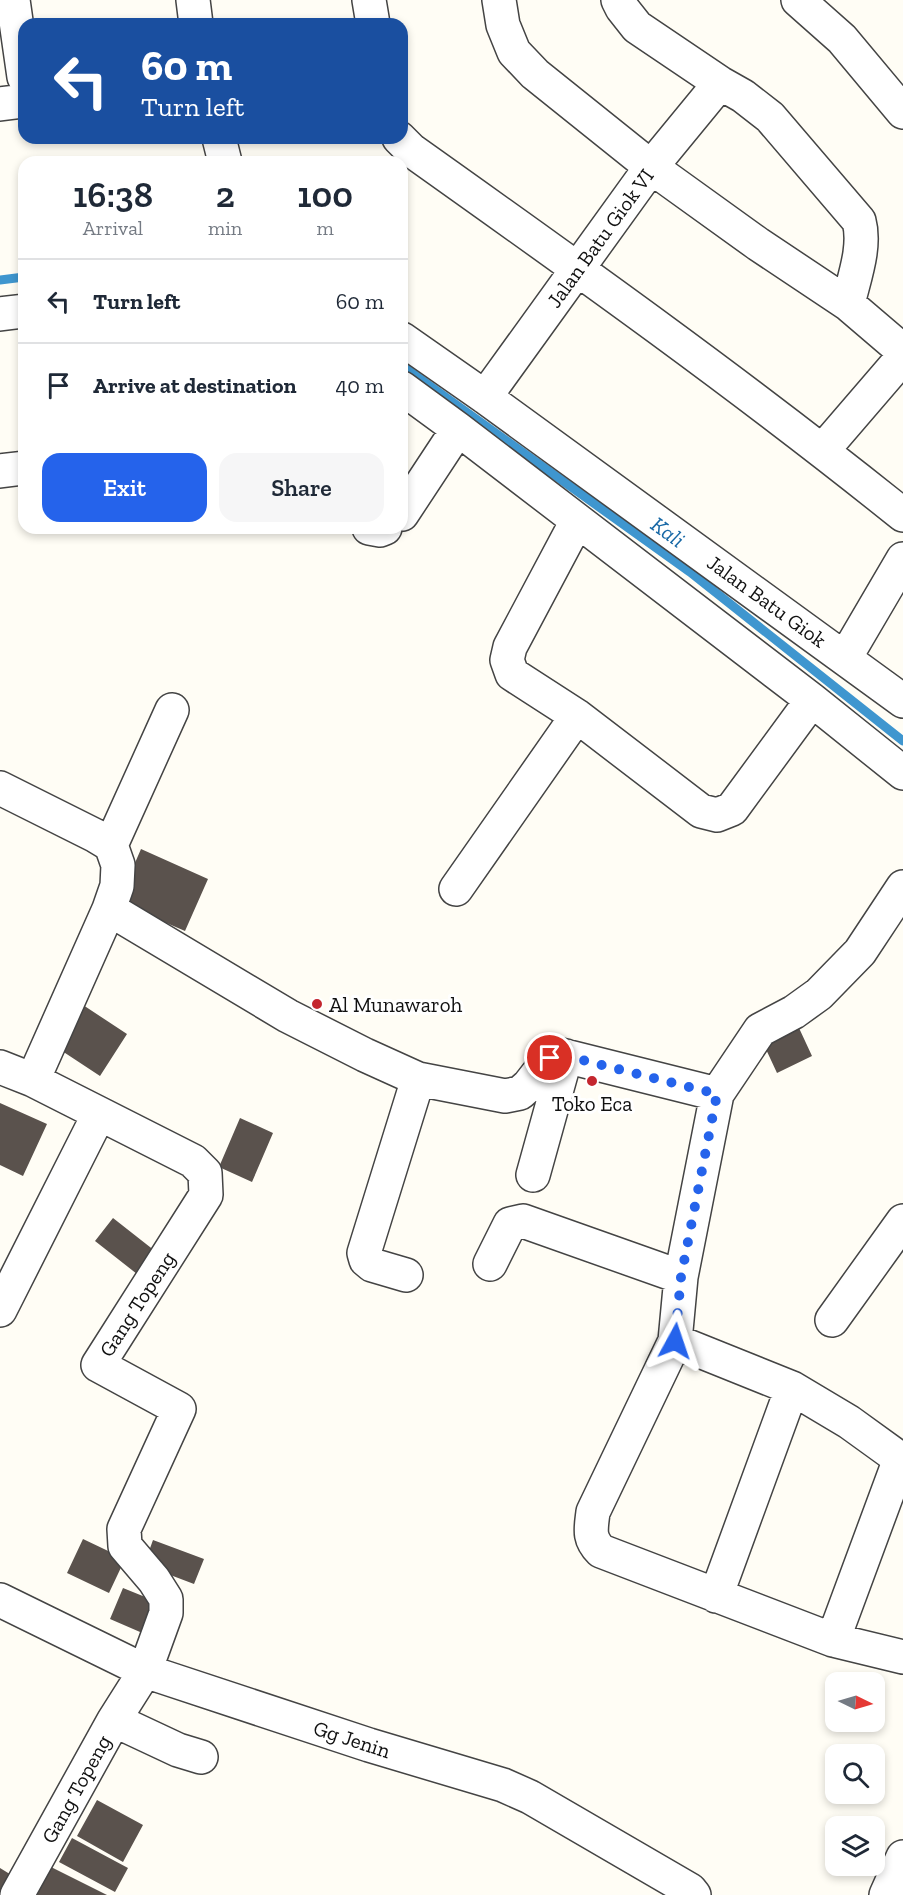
<!DOCTYPE html>
<html lang="en">
<head>
<meta charset="utf-8">
<style>
  body { margin:0; font-family:"Zilla Slab",serif; background:#f6f6f7; color:#1f2937; height:100vh; display:flex; flex-direction:column; font-size:22px; white-space:nowrap }
  * { box-sizing:border-box; margin:0 }
  p { font-size:20px; color:#747a83 }
  .icon { flex:none; width:33px; height:33px; fill:none; stroke:currentColor; stroke-width:2; stroke-linecap:round; stroke-linejoin:round }
  .map { position:relative; flex:1; overflow:hidden }
  .drawer { position:absolute; left:18px; top:156px; width:390px; height:378px; display:flex; flex-direction:column; background:#fff; border-radius:18px; box-shadow:0 3px 9px #0003 }
  .drawer>* { flex:none }
  .top-card { position:absolute; left:18px; top:18px; width:390px; height:126px; border-radius:18px; box-shadow:0 3px 9px #0003; background:#1a4fa0; color:#fff; overflow:hidden }
  .needle { width:39px; rotate:95deg }
  .fabs { position:absolute; left:825px; top:1672px; display:grid; gap:12px }
  .fabs a { display:grid; place-items:center; width:60px; height:60px; border-radius:12px; background:#fff; box-shadow:0 3px 9px #0003; font-size:30px }
  .pin { position:absolute; display:grid; place-items:center; width:51px; height:51px; color:#fff; margin:-26px; border:3px solid #fff; border-radius:50%; box-shadow:0 2px 6px #0007 }
  .me { position:absolute; width:66px; margin:-33px; rotate:5deg; stroke-linejoin:round; filter:drop-shadow(0 0 4px #0008) }
  .turn { display:flex; align-items:center; gap:21px; height:126px; padding:0 24px; font-size:27px }
  .turn .icon { width:78px; height:78px; stroke-width:2.5 }
  .turn b { display:block; font-size:42px; line-height:51px }
  .eta { display:flex; justify-content:space-evenly; align-items:center; height:102px; text-align:center }
  .eta b { font-size:36px; font-weight:600; line-height:42px }
  .button { display:flex; gap:12px; margin-top:auto; padding:12px 24px }
  .button a { flex:1; height:69px; border-radius:18px; background:#2563eb; color:#fff; font-size:24px; font-weight:600; line-height:69px; text-align:center }
  .button a+a { background:#f6f6f7; color:#1f2937 }
  ul { padding:0; list-style:none }
  li { display:flex; align-items:center; gap:18px; height:84px; padding:0 24px; border-top:2px solid #e0e1e3 }
  li div { flex:1 }
  li b { display:block; font-size:22px }
  li em { font-style:normal }
  .map>svg:first-child { display:block }
</style>
</head>
<body>
<div class="map">
<svg width="903" height="1895" viewBox="0 0 903 1895">
  <rect width="100%" height="100%" fill="#fffdf5"/>
  <g fill="none" stroke-linecap="round" stroke-linejoin="round">
    <path stroke="#3f96cf" stroke-width="9" d="M 0,280 L 24,277
      M 402,366 L 690,572 L 903,741"/>
  </g>
  <path fill="#5a524d" d="M 141,849 L 208,879 L 185,931 L 118,902 Z
    M 83,1005 L 127,1034 L 100,1076 L 56,1047 Z
    M 799,1028 L 812,1056 L 777,1073 L 764,1045 Z
    M 0,1103 L 47,1124 L 23,1176 L 0,1165 Z
    M 240,1118 L 273,1133 L 252,1182 L 219,1167 Z
    M 113,1218 L 155,1251 L 137,1274 L 95,1241 Z
    M 83,1539 L 125,1559 L 109,1593 L 67,1573 Z
    M 153,1540 L 204,1559 L 194,1584 L 144,1565 Z
    M 123,1588 L 160,1603 L 147,1635 L 110,1619 Z
    M 97,1800 L 143,1825 L 123,1862 L 77,1836 Z
    M 72,1838 L 128,1868 L 115,1892 L 59,1862 Z
    M 51,1867 L 107,1895 L 37,1895 Z
    M 0,1868 L 13,1876 L 3,1895 L 0,1895 Z"/>
  <g fill="none" stroke-linecap="round" stroke-linejoin="round">
    <g stroke="#444" stroke-width="36">
      <path id="minor" d="M 13,0 L 24,77
        M 193,0 L 196,24
        M 369,0 L 373,24
        M 499,0 L 503,25 L 514,52 L 535,74 L 651,167 L 758,244 L 848,304 L 903,351
        M 618,0 L 622,8 L 637,27 L 720,83 L 743,96 L 770,117 L 859,221 C 866,247 854,278 848,304
        M 798,0 L 842,39 L 903,112
        M 0,104 L 24,101
        M 219,138 L 225,162
        M 399,138 L 411,150 C 577,268 744,387 903,515
        M 0,314 L 24,311
        M 402,339 L 485,397 L 903,701
        M 402,388 L 458,429 L 812,700 L 903,773
        M 485,397 L 651,167 L 720,83
        M 823,450 L 903,357
        M 0,471 L 24,468
        M 402,514 L 458,429
        M 577,521 L 510,647 L 507,660 L 512,674 L 577,716 L 701,811 L 717,815 L 732,809 L 812,700
        M 369,528 L 380,530 L 385,528
        M 845,658 L 903,559
        M 0,788 L 96,836 L 111,845 L 118,865 L 117,886 L 109,909 L 33,1080 L 193,1161 L 205,1173 L 206,1195 L 98,1365 L 179,1409 L 124,1529 L 125,1546 L 154,1580 L 166,1599 L 166,1613 L 145,1671 L 114,1720 L 17,1895
        M 111,845 L 172,710
        M 903,887 L 860,952 L 819,994 L 794,1012 L 760,1030 L 717,1094 L 681,1277 L 675,1341 L 593,1512 C 591,1529 588,1538 601,1551 L 833,1640 L 903,1657
        M 456,889 L 577,716
        M 109,909 L 288,1016 L 365,1055 L 418,1079 L 505,1096 L 520,1093 L 529,1085 L 550,1058 L 557,1054 L 717,1094
        M 0,1067 L 33,1080
        M 533,1175 L 566,1056
        M 490,1264 L 510,1224 L 523,1221 L 681,1277
        M 406,1275 L 372,1265 L 366,1260 L 364,1253 L 418,1079
        M 0,1310 L 99,1114
        M 832,1320 L 903,1221
        M 675,1341 L 792,1388 L 849,1422 L 903,1461
        M 716,1596 L 792,1388
        M 0,1600 L 145,1671 L 369,1745 L 503,1785 L 530,1797 L 690,1890 L 694,1895
        M 833,1640 L 900,1459
        M 114,1720 L 178,1750 L 201,1757
        M 886,1895 L 903,1857"/>
    </g>
    <use href="#minor" stroke="#fff" stroke-width="33"/>
  </g>
  <g fill="none" stroke-linecap="round" stroke-linejoin="round">
    <path stroke="#2563eb" stroke-width="10" stroke-dasharray="0 18" d="M 550,1058 L 557,1054 L 566,1056 L 717,1094 L 681,1277 L 675,1341"/>
  </g>
  <g fill="#c4262e" stroke="#fff" stroke-width="2">
    <circle cx="317" cy="1004" r="6"/>
    <circle cx="592" cy="1081" r="6"/>
  </g>
  <g text-anchor="middle" dominant-baseline="central" stroke-width="6" stroke-linejoin="round" paint-order="stroke">
    <g font-size="21" fill="#111" stroke="#fff">
      <text transform="translate(600 238) rotate(-54)">Jalan Batu Giok VI</text>
      <text transform="translate(767 601) rotate(36)">Jalan Batu Giok</text>
      <text transform="translate(137 1304) rotate(-57)">Gang Topeng</text>
      <text transform="translate(352 1739) rotate(18)">Gg Jenin</text>
      <text transform="translate(76 1789) rotate(-61)">Gang Topeng</text>
    </g>
    <g font-size="21" fill="#111" stroke="#fff" text-anchor="start">
      <text x="329" y="1004">Al Munawaroh</text>
      <text x="592" y="1103" text-anchor="middle">Toko Eca</text>
    </g>
    <g font-size="22" font-style="italic" fill="#1768a6" stroke="#fff">
      <text transform="translate(668 532) rotate(36)">Kali</text>
    </g>
  </g>
</svg>
<div class="fabs">
<a><svg class="needle" viewBox="-14 -14 28 28"><path d="M0-13l5 13h-10z" fill="#e53935"/><path d="M0 13l5-13h-10z" fill="#747a83"/></svg></a>
<a><svg class="icon" aria-label="search" viewBox="0 0 24 24"><circle cx="10" cy="10" r="6"/><path d="M15 15l6 6"/></svg></a>
<a><svg class="icon" aria-label="layers" viewBox="0 0 24 24"><path d="M12 4l9 5-9 5-9-5zM3 14l9 5 9-5"/></svg></a>
</div>
<div class="pin" style="left:550px;top:1058px;background:#d93025"><svg class="icon" aria-label="arrive" viewBox="0 0 24 24"><path d="M6 21V4h12l-3 4 3 4H6"/></svg></div>
<svg class="me" style="left:675px;top:1341px" viewBox="-20 -20 40 40"><path d="M0-17L14 15 0 8-14 15z" fill="#2563eb" stroke="#fff" stroke-width="4"/></svg>
<div class="top-card">
<div class="turn"><svg class="icon" aria-label="left" viewBox="0 0 24 24"><path d="M17 20v-9H6M10 6l-5 5 5 5"/></svg><div><b>60 m</b>Turn left</div></div>
</div>
<section class="drawer">
<div class="eta">
<div><b>16:38</b><p>Arrival</p></div>
<div><b>2</b><p>min</p></div>
<div><b>100</b><p>m</p></div>
</div>
<ul>
<li><svg class="icon" aria-label="left" viewBox="0 0 24 24"><path d="M17 20v-9H6M10 6l-5 5 5 5"/></svg><div><b>Turn left</b></div><em>60 m</em></li>
<li><svg class="icon" aria-label="arrive" viewBox="0 0 24 24"><path d="M6 21V4h12l-3 4 3 4H6"/></svg><div><b>Arrive at destination</b></div><em>40 m</em></li>
</ul>
<div class="button"><a>Exit</a><a>Share</a></div>
</section>
</div>
</body>
</html>
